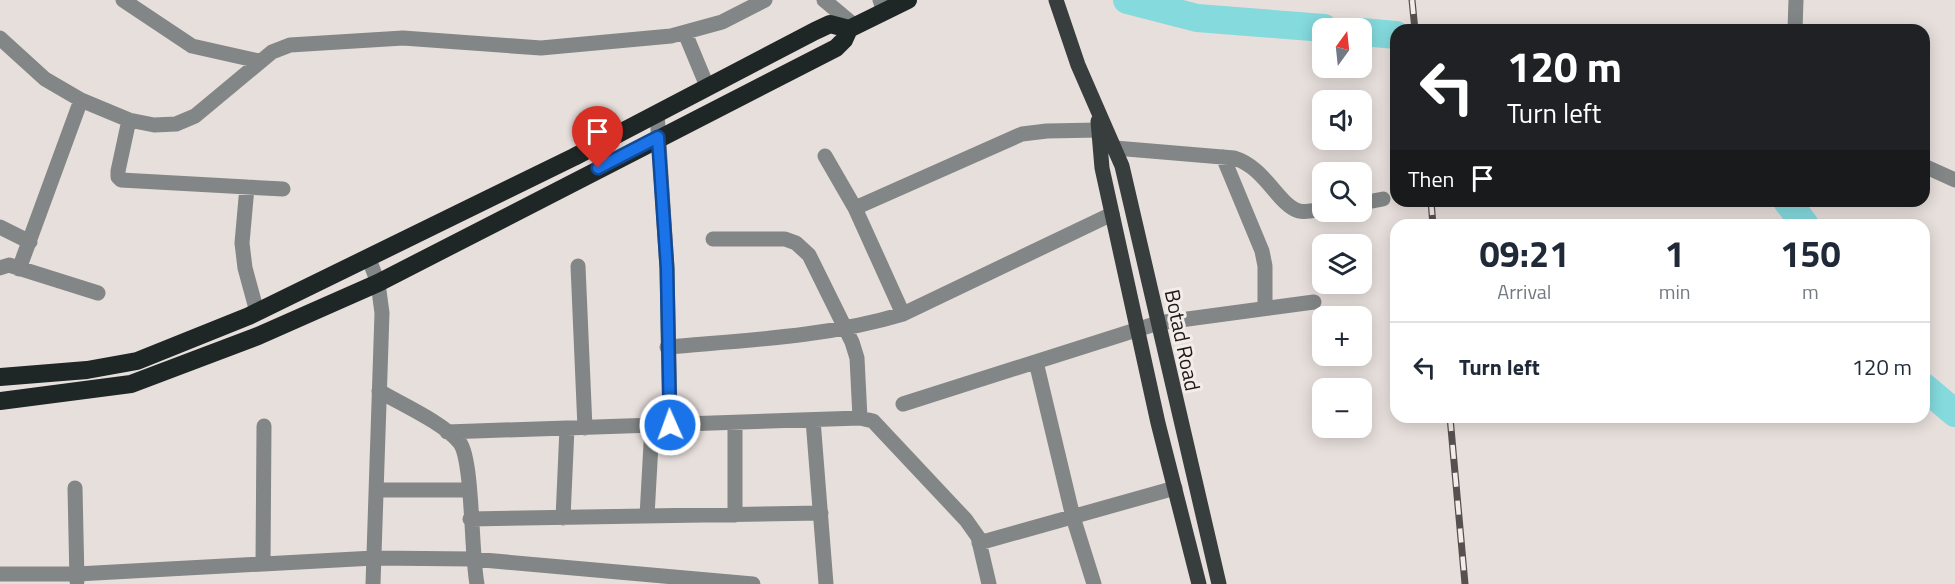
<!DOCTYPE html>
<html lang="en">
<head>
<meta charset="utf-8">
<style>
  body { margin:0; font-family:"Titillium Web",sans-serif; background:#f2f2f3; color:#1f2937; height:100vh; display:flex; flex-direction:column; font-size:22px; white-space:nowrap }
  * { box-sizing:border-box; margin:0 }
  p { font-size:20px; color:#747a83 }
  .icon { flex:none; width:33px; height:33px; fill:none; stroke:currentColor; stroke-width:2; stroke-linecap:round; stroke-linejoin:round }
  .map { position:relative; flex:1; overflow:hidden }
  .details { position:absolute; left:1390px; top:219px; width:540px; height:204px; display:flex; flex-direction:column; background:#fff; border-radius:18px; box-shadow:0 3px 15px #0003 }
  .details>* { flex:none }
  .hud { position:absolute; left:1390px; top:24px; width:540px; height:183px; border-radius:18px; box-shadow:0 3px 15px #0003; background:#202124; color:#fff; overflow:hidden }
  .needle { width:39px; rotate:15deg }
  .controls { position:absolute; left:1312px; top:18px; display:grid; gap:12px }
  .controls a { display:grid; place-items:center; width:60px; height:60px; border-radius:12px; background:#fff; box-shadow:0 3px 15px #0003; font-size:30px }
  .pin { position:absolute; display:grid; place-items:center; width:51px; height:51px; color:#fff; margin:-62px -26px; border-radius:50% 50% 50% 0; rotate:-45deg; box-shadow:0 0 6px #0007 }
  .pin .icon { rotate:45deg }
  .me { position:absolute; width:66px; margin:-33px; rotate:358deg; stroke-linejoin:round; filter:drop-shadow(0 0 4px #0008) }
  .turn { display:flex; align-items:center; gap:21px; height:126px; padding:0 18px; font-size:27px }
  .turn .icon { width:78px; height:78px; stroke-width:2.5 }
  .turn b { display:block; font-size:42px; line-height:51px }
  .then { display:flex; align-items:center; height:57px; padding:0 18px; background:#0003; gap:12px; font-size:22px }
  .eta { display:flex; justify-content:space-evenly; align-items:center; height:102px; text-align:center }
  .eta b { font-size:36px; font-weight:700; line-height:42px }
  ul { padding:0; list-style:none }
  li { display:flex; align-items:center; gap:18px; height:90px; padding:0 18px; border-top:2px solid #e0e1e3 }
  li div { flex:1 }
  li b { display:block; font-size:22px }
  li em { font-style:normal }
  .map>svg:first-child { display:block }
</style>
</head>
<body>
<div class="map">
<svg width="1955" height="584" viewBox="0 0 1955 584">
  <rect width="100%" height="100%" fill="#e7dfdc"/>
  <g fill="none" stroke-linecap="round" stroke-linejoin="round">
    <path stroke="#84dadd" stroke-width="28" d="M 1127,0 L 1197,18 L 1324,28
      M 1362,32 L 1396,35
      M 1787,201 L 1805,225
      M 1924,387 L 1955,413"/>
    <path stroke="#838686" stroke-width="15" d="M 123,0 L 192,46 L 259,61
      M 824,0 L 855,26
      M 880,0 L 884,12
      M 1795,30 L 1796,0
      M 685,33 L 707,86
      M 0,38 L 45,79 L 81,100 L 129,120 L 154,125 L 176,124 L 195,116 L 272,52 L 290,45 L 403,38 L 541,48 L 671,36 L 722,22 L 765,0
      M 657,113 L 667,268 L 670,425
      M 129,120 L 118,171 L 118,177 L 121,180 L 283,189
      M 1115,148 L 1234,158 C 1265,167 1278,205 1299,211 C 1306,213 1316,210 1323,209
      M 825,156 L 855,208 L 903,314
      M 1223,157 L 1262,251 L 1265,266 L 1265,308
      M 1924,166 L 1955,180
      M 247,187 L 242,243 L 245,268 L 257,312
      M 1362,203 L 1383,199
      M 855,208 L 1022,134 L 1047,131 L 1099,130
      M 0,227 L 30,242
      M 713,239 L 785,239 L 796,243 L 809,255 L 852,342 L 857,358 L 860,418
      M 369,259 L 378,283 L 382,313 L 373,584
      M 578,266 L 585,428
      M 0,268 L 9,265 L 98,293
      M 19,269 L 81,100
      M 667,347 C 746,340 827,337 903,314 L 1112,214
      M 1036,362 L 1073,517 L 1094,584
      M 379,391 C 401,404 444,423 460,443 C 473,461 471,554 477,584
      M 903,404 L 1158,323 L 1314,302
      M 813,420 L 826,584
      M 735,423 L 735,515
      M 447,432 L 860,418 L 873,421 L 966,520 L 978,537 L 989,584
      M 75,488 L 77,581
      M 376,490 L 468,490
      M 647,516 L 652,426
      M 563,518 L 567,428
      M 470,519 L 821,513
      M 979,543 L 1175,488
      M 263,564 L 264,426
      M 0,574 L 77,574 L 374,558 L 472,559 L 753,584"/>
    <path stroke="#383e3e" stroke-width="15" d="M 1056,0 L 1078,65 L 1122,166 L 1219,584
      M 1098,121 L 1102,168 L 1158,423 L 1199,584"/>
    <path stroke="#1f2626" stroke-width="18" d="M 0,377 L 87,370 L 137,361 L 249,316 L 574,157 L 815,31 L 830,24 L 849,29
      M 0,401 L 131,384 L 258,336 L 378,283 L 836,48 L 844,40 L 849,29 L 908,0"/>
    <g stroke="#565150" stroke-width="7">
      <path id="rail" d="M 1412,0 L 1415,30
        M 1431,201 L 1433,225
        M 1450,417 L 1465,584"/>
    </g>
    <use href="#rail" stroke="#f4ece9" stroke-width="4.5" stroke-dasharray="14" stroke-linecap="butt"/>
  </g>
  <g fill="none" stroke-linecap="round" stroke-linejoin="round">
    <g stroke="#114b97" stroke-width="15">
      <path id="route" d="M 598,168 L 658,137 L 667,268 L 670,425"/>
    </g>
    <use href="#route" stroke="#1a73e8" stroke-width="10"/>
  </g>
  <g text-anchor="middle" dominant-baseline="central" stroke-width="6" stroke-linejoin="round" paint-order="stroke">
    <g font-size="21" fill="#1c1918" stroke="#f4ece9">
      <text transform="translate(1183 340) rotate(78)">Botad Road</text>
    </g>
  </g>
</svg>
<div class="controls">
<a><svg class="needle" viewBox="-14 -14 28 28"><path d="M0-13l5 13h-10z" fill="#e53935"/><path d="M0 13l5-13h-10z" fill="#747a83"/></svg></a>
<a><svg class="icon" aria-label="sound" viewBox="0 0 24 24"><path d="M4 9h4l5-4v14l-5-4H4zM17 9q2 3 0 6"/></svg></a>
<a><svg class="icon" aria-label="search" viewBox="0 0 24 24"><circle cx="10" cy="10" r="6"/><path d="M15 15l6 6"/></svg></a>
<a><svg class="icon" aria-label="layers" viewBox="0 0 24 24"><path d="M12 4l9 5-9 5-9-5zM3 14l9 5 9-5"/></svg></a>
<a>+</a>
<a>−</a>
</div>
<div class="pin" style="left:598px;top:168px;background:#d93025"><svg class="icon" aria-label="arrive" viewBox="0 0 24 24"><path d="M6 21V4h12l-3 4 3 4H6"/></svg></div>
<svg class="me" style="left:670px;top:425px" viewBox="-20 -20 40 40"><circle r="17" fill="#1a73e8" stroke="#fff" stroke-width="3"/><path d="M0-11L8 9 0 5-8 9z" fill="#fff"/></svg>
<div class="hud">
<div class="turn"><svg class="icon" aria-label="left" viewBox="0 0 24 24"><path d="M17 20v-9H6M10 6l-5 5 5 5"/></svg><div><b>120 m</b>Turn left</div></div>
<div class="then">Then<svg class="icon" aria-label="arrive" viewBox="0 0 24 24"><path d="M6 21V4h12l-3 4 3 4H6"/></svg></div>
</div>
<section class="details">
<div class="eta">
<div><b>09:21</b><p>Arrival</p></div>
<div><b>1</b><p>min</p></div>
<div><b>150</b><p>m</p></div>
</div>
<ul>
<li><svg class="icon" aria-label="left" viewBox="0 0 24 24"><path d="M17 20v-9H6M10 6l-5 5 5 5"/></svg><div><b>Turn left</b></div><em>120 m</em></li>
</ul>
</section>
</div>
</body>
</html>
